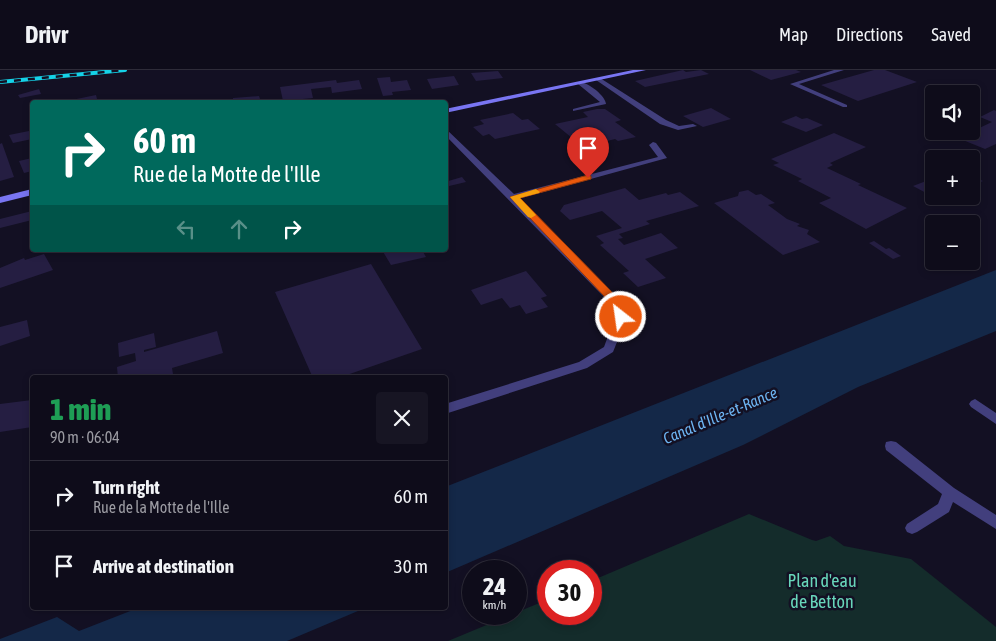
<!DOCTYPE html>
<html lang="en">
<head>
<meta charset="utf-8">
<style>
  body { margin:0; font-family:"Asap Condensed",sans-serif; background:#171523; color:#f1f3f6; height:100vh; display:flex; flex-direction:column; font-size:19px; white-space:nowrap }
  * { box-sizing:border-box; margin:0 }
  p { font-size:16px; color:#9b9ba2 }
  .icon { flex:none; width:28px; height:28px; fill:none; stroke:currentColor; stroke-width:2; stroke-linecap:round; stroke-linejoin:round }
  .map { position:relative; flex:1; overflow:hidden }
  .sheet { position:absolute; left:30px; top:305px; width:418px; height:235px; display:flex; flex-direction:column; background:#0e0c1a; border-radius:5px; box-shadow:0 2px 8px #0003,0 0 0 1px #2e2c39 }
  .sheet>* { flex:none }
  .top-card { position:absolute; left:30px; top:30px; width:418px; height:152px; border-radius:5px; box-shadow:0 2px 8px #0003,0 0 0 1px #2e2c39; background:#00695c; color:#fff; overflow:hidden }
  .tools { position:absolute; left:925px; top:15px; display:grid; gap:10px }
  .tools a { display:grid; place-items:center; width:55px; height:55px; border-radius:5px; background:#0e0c1a; box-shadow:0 2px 8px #0003,0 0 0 1px #2e2c39; font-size:25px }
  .speed { position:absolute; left:462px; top:490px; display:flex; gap:10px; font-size:25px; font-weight:700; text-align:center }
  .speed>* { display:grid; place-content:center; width:65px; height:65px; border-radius:50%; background:#0e0c1a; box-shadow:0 2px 8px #0003,0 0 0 1px #2e2c39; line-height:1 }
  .speed small { font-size:12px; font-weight:400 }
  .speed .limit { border:8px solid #d22; background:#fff; color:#111 }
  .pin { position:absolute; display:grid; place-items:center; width:42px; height:42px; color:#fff; margin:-51px -21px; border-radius:50% 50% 50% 0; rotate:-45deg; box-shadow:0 0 5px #0007 }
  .pin .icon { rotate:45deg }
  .me { position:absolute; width:55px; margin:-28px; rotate:330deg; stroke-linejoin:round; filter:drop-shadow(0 0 4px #0008) }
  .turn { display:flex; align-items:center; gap:18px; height:105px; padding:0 20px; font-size:22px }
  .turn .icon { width:65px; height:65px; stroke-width:2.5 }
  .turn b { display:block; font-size:35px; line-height:42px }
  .lanes { display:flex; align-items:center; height:48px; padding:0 20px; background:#0003; justify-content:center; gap:25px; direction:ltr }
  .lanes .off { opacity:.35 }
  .round { display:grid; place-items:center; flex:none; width:52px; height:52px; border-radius:5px; background:#171523 }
  .head { display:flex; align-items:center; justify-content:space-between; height:85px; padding:0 20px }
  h1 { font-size:30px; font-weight:800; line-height:38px; color:#1e9e55 }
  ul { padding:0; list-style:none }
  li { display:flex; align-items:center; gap:15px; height:70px; padding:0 20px; border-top:1px solid #2e2c39 }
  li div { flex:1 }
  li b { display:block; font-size:19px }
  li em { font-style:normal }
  header { display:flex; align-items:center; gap:30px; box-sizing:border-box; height:70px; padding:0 25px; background:#0e0c1a; border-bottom:1px solid #2e2c39 }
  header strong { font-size:24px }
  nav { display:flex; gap:28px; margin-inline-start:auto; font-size:18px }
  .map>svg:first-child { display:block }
</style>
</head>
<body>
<header>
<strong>Drivr</strong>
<nav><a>Map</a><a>Directions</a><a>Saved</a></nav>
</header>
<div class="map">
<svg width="996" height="571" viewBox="0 0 996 571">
  <rect width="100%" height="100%" fill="#131023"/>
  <path fill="#142c2b" d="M 749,444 L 812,470 L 816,471 L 830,466 L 844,476 L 911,489 L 996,557 L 996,571 L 448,571 L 549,529 L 549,544 L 591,544 L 591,511 Z"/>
  <path fill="#142848" d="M 996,200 L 996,261 L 858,317 L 743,375 L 445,503 L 445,417 Z
    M 138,538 L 365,538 L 287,571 L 0,571 L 0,569 L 57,547 L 79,561 Z"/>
  <path fill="#251e42" d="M 683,0 L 686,2 L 701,0 L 709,4 L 645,17 L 635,11 Z
    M 750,0 L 796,0 L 801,2 L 771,10 Z
    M 874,0 L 885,0 L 917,12 L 858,31 L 821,15 Z
    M 498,1 L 503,8 L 476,11 L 471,3 Z
    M 454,6 L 459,15 L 432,19 L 427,9 Z
    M 390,7 L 391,12 L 407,10 L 411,20 L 392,22 L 393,25 L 383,26 L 377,8 Z
    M 336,10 L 337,13 L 359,10 L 362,19 L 332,23 L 331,17 L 311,19 L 313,28 L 283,31 L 280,17 Z
    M 39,19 L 41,24 L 20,28 L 18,25 Z
    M 96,25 L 97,29 L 94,30 L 95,32 L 62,32 Z
    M 259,26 L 261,32 L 233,32 L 233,28 Z
    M 711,38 L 731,49 L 703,57 L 683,46 Z
    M 597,39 L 605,39 L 621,50 L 615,52 L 636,67 L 618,71 L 615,69 L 583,77 L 555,54 L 588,47 L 583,42 Z
    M 994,40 L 996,41 L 996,74 L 985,79 L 958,68 L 992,52 L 980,47 Z
    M 513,43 L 522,50 L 528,49 L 540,59 L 495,69 L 489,64 L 483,66 L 473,57 L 484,54 L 480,50 Z
    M 796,46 L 802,49 L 807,48 L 823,55 L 806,62 L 781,52 Z
    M 29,61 L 32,64 L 32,69 L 13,73 L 9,65 Z
    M 834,63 L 866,77 L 830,93 L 833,95 L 827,98 L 861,114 L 858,115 L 907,138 L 866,159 L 819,133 L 831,128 L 798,111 L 802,109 L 773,95 L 779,93 L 771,89 Z
    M 2,73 L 14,107 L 0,111 L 0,74 Z
    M 32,88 L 32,101 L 24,103 L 19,91 Z
    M 971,106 L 983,111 L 971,116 Z
    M 462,107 L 466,112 L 445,117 L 445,112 Z
    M 934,108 L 934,126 L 961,126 L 945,133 L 913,116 Z
    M 625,118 L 639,130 L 666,123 L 668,125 L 680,122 L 699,136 L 646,151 L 650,154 L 619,164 L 623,168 L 618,169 L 624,175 L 661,163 L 678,178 L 645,189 L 666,208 L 638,217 L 623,203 L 629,201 L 600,175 L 604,173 L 596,166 L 622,158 L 602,141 L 570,150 L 560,141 L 564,135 Z
    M 748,120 L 756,125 L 761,124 L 775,133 L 768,135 L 787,149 L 800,154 L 797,156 L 809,160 L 807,164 L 820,172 L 783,185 L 714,133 L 738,126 L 739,122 Z
    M 32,141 L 32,150 L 0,158 L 0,149 Z
    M 874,171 L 886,179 L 889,178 L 901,186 L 893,189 L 869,173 Z
    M 382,180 L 422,180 L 426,187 L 391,195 Z
    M 44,184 L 53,200 L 0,218 L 0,198 L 24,188 L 25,190 Z
    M 371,194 L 422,279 L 338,308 L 313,308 L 275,222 Z
    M 526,201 L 547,226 L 541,228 L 548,237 L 526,244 L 520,235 L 510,238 L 502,228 L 481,235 L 471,220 Z
    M 27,250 L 30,266 L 0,276 L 0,257 Z
    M 217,261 L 223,283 L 172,298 L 173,304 L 160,308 L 118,308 L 117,297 L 136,291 L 135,283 L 119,287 L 118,273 L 154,263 L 156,277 L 144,280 L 144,282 Z
    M 32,330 L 32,357 L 0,362 L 0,334 Z"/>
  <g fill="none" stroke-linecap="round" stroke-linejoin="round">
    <path fill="#423f7d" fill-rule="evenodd" d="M 834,0 L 844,0 L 799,14 L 847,35 L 847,37 L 843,37 L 790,14 Z
      M 596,8 L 600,8 L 666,50 L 679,56 L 693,54 L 697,56 L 678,60 L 660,54 L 596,10 Z
      M 578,12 C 587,11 606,26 606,34 L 573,41 L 573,39 L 600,32 L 578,14 Z
      M 975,329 L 996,343 L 996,354 L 971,337 L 969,334 L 971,331 Z
      M 891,371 L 896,372 L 954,418 L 996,445 L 996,459 L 953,432 L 949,442 L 917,462 L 912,464 L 907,462 L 905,458 L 907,454 L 938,434 L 942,424 L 886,380 L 885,376 L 886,372 Z"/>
    <path fill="#423f7d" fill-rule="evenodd" d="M 445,58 L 514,124 L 658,87 L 649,75 L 653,72 L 656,73 L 667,88 L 518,129 L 612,222 L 627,247 L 613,282 L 587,298 L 445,344 L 445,334 L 579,292 L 604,277 L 615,247 L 604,227 L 445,65 Z"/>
    <path fill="#7975f2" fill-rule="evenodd" d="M 633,0 L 646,0 L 445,43 L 445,39 Z
      M 32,119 L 32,125 L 0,133 L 0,127 Z"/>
    <g stroke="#15d2e8" stroke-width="4">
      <path id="rail" d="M 0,12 L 125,0"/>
    </g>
    <use href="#rail" stroke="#131023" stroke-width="2.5" stroke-dasharray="7" stroke-linecap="butt"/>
  </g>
  <path fill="#ea580c" stroke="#983908" d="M 588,105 L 591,106 L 591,109 L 520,128 L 612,222 L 626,247 L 621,251 L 617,250 L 604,226 L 510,127 Z"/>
  <path fill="#f59e0b" d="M 536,119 L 540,122 L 539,123 L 520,128 L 536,145 L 531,148 L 528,147 L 510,127 Z"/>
  <g text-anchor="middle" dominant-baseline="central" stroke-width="5" stroke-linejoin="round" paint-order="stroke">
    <g font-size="16" font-style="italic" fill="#6db4f2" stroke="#131023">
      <text transform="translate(720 345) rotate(-23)">Canal d'Ille-et-Rance</text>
    </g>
    <g font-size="18" fill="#68d5ba" stroke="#131023">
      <text x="822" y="510">Plan d'eau<tspan x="822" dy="21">de Betton</tspan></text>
    </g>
  </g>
</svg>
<div class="tools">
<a><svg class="icon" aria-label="sound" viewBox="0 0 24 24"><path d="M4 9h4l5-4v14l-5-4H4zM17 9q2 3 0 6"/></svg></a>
<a>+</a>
<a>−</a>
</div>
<div class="speed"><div>24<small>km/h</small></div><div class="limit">30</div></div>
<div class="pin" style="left:588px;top:108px;background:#d93025"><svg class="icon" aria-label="arrive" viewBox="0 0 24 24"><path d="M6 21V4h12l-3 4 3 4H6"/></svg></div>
<svg class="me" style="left:621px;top:247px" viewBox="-20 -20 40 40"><circle r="17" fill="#ea580c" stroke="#fff" stroke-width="3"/><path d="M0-11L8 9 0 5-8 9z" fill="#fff"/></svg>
<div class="top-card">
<div class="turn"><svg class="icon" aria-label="right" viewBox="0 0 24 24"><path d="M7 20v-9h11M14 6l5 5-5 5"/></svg><div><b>60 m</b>Rue de la Motte de l'Ille</div></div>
<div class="lanes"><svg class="icon off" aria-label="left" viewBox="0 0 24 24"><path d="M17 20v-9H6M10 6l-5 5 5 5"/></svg><svg class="icon off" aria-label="ahead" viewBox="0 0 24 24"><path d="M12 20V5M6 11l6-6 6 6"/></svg><svg class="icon" aria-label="right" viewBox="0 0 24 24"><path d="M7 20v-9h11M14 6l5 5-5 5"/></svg></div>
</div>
<section class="sheet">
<div class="head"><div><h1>1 min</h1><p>90 m · 06:04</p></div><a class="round"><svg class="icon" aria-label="close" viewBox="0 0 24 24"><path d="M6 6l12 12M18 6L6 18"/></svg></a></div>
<ul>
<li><svg class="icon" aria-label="right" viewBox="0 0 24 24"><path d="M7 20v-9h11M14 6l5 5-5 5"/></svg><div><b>Turn right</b><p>Rue de la Motte de l'Ille</p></div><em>60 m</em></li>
<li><svg class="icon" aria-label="arrive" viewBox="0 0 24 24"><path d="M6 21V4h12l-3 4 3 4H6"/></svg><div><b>Arrive at destination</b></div><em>30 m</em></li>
</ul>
</section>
</div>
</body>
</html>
